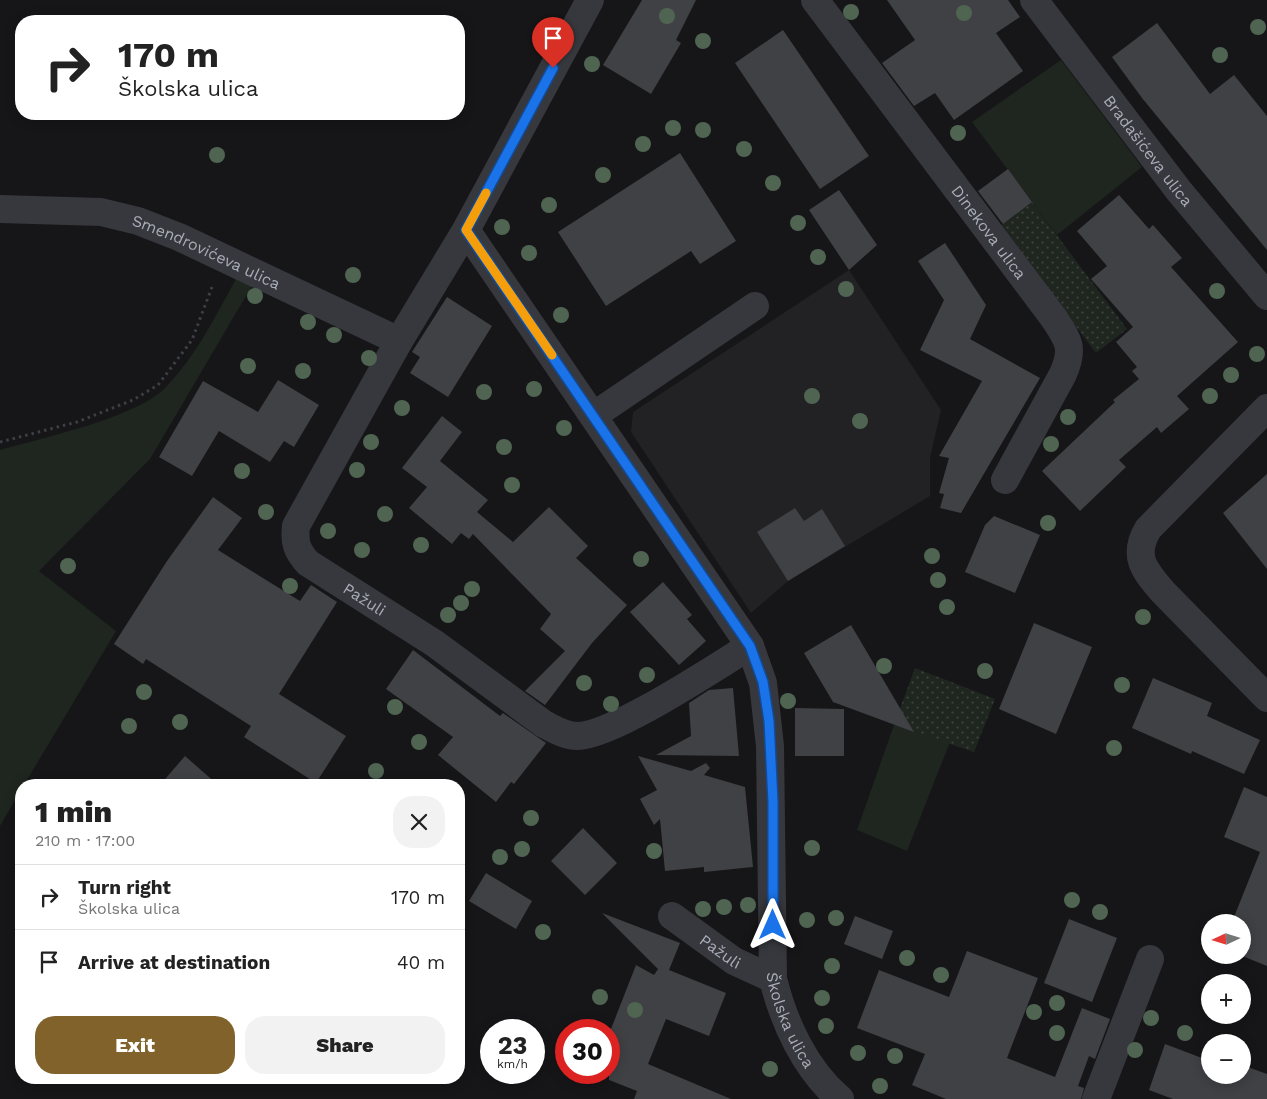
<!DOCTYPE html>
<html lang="en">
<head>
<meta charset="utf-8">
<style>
  body { margin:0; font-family:"Work Sans",sans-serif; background:#f2f2f2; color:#222; height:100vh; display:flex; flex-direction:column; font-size:19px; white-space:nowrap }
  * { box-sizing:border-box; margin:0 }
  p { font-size:16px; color:#767676 }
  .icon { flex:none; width:28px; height:28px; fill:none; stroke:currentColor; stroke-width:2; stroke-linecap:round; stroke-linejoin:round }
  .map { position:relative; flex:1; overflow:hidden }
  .panel { position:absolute; left:15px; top:779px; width:450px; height:305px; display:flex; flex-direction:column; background:#fff; border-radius:20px; box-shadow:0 2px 12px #0003 }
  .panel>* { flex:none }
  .guide { position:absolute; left:15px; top:15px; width:450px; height:105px; border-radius:20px; box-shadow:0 2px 12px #0003; background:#fff; color:#222; overflow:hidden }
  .needle { width:32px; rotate:266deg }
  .controls { position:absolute; left:1201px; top:914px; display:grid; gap:10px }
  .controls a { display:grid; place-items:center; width:50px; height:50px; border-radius:50%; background:#fff; box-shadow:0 2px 12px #0003; font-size:25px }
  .speed { position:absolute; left:480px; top:1019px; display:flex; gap:10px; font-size:25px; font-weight:700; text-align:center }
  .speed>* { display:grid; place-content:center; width:65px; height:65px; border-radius:50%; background:#fff; box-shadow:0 2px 12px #0003; line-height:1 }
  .speed small { font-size:12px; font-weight:400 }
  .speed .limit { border:8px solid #d22; background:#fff; color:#111 }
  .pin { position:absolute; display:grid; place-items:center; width:42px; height:42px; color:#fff; margin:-51px -21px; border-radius:50% 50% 50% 0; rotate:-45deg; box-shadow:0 0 5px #0007 }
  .pin .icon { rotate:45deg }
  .me { position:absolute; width:55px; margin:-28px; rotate:0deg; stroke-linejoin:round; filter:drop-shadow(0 0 4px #0008) }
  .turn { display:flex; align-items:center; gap:18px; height:105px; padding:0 20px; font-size:22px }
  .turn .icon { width:65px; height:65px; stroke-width:2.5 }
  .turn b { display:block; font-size:35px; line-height:42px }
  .round { display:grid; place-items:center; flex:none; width:52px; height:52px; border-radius:20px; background:#f2f2f2 }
  .summary { display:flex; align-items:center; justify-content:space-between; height:85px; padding:0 20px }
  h1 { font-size:30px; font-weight:800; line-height:38px }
  .action { display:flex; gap:10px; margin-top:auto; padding:10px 20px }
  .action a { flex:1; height:58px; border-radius:20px; background:#80622a; color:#fff; font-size:20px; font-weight:800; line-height:58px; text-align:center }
  .action a+a { background:#f2f2f2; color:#222 }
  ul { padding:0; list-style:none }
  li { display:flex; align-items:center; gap:15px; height:65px; padding:0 20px; border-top:1px solid #e0e0e0 }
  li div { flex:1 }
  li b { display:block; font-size:19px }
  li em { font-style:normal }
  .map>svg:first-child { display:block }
</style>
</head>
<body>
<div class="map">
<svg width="1267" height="1099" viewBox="0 0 1267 1099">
  <defs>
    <pattern id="garden-dots" width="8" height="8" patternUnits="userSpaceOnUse" patternTransform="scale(1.25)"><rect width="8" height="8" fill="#1e261f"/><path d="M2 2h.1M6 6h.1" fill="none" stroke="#3c433d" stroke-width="1.8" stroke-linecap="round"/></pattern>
  </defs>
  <rect width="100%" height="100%" fill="#161618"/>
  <path fill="#222225" d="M 849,270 L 941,410 L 930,458 L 930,496 L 788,581 L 751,613 L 631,432 L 633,412 Z"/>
  <path fill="#1e261f" d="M 1061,60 L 1142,167 L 1057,235 L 972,122 Z
    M 237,277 L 253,284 L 150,459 L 39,571 L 116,631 L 24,785 L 21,785 L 21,790 L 0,826 L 0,450 C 42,438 134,418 164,389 C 196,357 216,315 237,277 Z
    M 894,725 L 950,742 L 907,851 L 857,830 Z"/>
  <path fill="url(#garden-dots)" d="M 1032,202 L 1127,329 L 1096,353 L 1000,226 Z
    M 915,668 L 995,699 L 974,752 L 894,725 Z"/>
  <path fill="#404145" d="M 642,0 L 696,0 L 676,40 L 681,43 L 651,94 L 603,65 Z
    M 887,0 L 1008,0 L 1020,17 L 996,33 L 1023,71 L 954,120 L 935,93 L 914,106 L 882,63 L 915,40 Z
    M 1157,23 L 1210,94 L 1234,75 L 1267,116 L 1267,250 L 1142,98 L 1112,57 Z
    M 783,30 L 869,156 L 820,189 L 735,63 Z
    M 680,153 L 736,241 L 700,264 L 691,251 L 606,306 L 558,232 Z
    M 1008,169 L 1032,202 L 1003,224 L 978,191 Z
    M 839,190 L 877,245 L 849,270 L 809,210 Z
    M 1119,195 L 1149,229 L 1153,225 L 1182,258 L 1171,267 L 1238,342 L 1177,396 L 1189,409 L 1161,433 L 1157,427 L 1119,460 L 1126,467 L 1080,511 L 1042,471 L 1115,402 L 1113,400 L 1139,379 L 1132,371 L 1137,367 L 1116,342 L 1133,327 L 1091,279 L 1107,266 L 1077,231 Z
    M 945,243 L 986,305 L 970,339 L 1040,378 L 961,513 L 940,508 L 944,494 L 939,493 L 949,458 L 939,456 L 982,381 L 920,350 L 944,300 L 918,261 Z
    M 447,297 L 492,326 L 448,397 L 410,373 L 420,357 L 412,352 Z
    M 278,380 L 319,405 L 294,447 L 284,441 L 270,462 L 219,431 L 192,476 L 159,457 L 203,381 L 258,412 Z
    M 442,416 L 462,432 L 440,461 L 488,500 L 477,512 L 513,542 L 549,507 L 588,546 L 576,558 L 627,605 L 592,643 L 545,705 L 525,691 L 565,651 L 540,629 L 551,614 L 473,534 L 469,539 L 461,533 L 452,544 L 409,508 L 427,487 L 402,468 Z
    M 1267,474 L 1267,569 L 1223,513 Z
    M 213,497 L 242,518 L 218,550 L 300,601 L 311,585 L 337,602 L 279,694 L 346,736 L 316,783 L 244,737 L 251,726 L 146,659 L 143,664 L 114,644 L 167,561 Z
    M 795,508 L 804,521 L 822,509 L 845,546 L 788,581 L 757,532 Z
    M 994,516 L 1040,535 L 1015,593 L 965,572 L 985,525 Z
    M 663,582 L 692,615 L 687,619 L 706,641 L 679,665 L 630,612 Z
    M 1034,623 L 1092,647 L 1056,734 L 999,709 Z
    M 851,625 L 914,732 L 833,702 L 804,653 Z
    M 413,650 L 500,716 L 503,713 L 546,743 L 514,784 L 511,782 L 496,802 L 438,755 L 453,737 L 386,689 Z
    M 1153,678 L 1212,703 L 1207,716 L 1260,740 L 1244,774 L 1192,751 L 1191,754 L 1132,728 Z
    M 733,688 L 739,756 L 656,755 L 691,736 L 689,703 L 709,690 Z
    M 795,708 L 844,709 L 844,756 L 795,756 Z
    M 185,756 L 218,785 L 160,785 Z
    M 638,756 L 691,771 L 706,763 L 710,768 L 704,775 L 745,787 L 753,867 L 704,872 L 704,867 L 665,871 L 660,819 L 654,825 L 640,799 L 657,790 Z
    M 1244,787 L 1267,797 L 1267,966 L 1240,955 L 1242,955 L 1242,922 L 1232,922 L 1260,852 L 1224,837 Z
    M 583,828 L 617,863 L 585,895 L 551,861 Z
    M 486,873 L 532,901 L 516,929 L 469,901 Z
    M 602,913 L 680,943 L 669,970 L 726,993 L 709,1036 L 666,1019 L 648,1064 L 731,1099 L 634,1099 L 637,1091 L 609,1080 L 609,1034 L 636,965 L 654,975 L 658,969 Z
    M 855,916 L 893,931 L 882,959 L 844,944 Z
    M 1069,919 L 1117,938 L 1092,1002 L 1044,983 Z
    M 967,951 L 1038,978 L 1007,1058 L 1055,1077 L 1082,1008 L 1110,1019 L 1095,1059 L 1089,1056 L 1078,1086 L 1084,1088 L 1081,1099 L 946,1099 L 912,1085 L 925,1054 L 857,1028 L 879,970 L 949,997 Z
    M 1165,1044 L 1202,1058 L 1205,1051 L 1210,1053 L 1210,1075 L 1242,1075 L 1242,1065 L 1267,1074 L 1267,1099 L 1173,1099 L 1149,1090 Z"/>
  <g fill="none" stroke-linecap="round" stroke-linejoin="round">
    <path stroke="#3d3f44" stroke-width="3" stroke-dasharray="2.5 4" stroke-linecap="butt" d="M 0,442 L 77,422 L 133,400 L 158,385 L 192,340 L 212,287"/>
    <g stroke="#37383d" stroke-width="28">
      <path id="s1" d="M 590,0 L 466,230 L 750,646 L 763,683 L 770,746 L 773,979 C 784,1023 805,1069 840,1099"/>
      <path id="s2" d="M 815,0 L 1053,317 C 1068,340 1075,347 1063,374 L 1005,480"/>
      <path id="s3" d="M 1034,0 L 1179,191 L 1267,296"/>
      <path id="s4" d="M 0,209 L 101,212 L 138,221 L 179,237 L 399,341"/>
      <path id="s5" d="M 466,230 L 399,341 L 296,526 C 294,543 297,551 308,563 L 434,643 L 544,724 C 554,729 565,736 577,736 C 611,737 716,667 750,646"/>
      <path d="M 1267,408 L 1148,529 C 1132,556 1144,570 1163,592 L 1267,698"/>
      <path d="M 593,416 L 755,306"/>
      <path id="s6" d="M 672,916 L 734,961 L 773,979"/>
      <path d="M 1096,1099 L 1150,959"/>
    </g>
  </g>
  <g fill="#506452">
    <circle cx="851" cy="12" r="8"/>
    <circle cx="964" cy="13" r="8"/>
    <circle cx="667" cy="16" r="8"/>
    <circle cx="1258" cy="27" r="8"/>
    <circle cx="703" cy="41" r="8"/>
    <circle cx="1220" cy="55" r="8"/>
    <circle cx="592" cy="64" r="8"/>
    <circle cx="673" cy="128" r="8"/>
    <circle cx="703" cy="130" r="8"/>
    <circle cx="958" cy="133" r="8"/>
    <circle cx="643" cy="144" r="8"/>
    <circle cx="744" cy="149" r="8"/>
    <circle cx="217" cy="155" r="8"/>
    <circle cx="603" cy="175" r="8"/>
    <circle cx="773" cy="183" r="8"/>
    <circle cx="549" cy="205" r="8"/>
    <circle cx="798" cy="223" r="8"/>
    <circle cx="502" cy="227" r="8"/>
    <circle cx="529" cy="253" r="8"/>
    <circle cx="818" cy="257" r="8"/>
    <circle cx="353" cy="275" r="8"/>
    <circle cx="846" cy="289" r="8"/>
    <circle cx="1217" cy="291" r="8"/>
    <circle cx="255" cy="296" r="8"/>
    <circle cx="561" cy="315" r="8"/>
    <circle cx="308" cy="322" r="8"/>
    <circle cx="334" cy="335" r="8"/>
    <circle cx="1257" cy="354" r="8"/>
    <circle cx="369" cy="358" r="8"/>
    <circle cx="248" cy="366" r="8"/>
    <circle cx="303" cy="371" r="8"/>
    <circle cx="1231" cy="375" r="8"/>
    <circle cx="534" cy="389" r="8"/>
    <circle cx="484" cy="392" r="8"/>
    <circle cx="812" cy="396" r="8"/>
    <circle cx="1210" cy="396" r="8"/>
    <circle cx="402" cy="408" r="8"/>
    <circle cx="1068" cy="417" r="8"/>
    <circle cx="860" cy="421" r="8"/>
    <circle cx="564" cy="428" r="8"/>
    <circle cx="371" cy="442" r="8"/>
    <circle cx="1051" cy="444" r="8"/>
    <circle cx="504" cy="447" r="8"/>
    <circle cx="357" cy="470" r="8"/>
    <circle cx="242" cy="471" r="8"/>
    <circle cx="512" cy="485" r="8"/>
    <circle cx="266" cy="512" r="8"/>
    <circle cx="385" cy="514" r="8"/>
    <circle cx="1048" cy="523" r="8"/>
    <circle cx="328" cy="531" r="8"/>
    <circle cx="421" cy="545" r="8"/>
    <circle cx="362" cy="550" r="8"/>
    <circle cx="932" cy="556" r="8"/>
    <circle cx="641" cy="559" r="8"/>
    <circle cx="68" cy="566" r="8"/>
    <circle cx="938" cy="580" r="8"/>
    <circle cx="290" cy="586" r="8"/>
    <circle cx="472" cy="589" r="8"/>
    <circle cx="461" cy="603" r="8"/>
    <circle cx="947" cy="607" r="8"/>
    <circle cx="448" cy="615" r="8"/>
    <circle cx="1143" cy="617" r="8"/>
    <circle cx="884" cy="666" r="8"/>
    <circle cx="985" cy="671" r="8"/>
    <circle cx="647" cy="675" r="8"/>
    <circle cx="584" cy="683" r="8"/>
    <circle cx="1122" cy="685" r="8"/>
    <circle cx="144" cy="692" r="8"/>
    <circle cx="788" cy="701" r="8"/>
    <circle cx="611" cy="704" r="8"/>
    <circle cx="395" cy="707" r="8"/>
    <circle cx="180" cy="722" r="8"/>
    <circle cx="129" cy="726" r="8"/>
    <circle cx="419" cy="742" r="8"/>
    <circle cx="1114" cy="748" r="8"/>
    <circle cx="376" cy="771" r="8"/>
    <circle cx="531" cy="818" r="8"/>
    <circle cx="812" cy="848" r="8"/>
    <circle cx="522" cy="849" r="8"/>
    <circle cx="654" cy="851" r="8"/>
    <circle cx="500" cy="857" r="8"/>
    <circle cx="1072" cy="900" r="8"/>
    <circle cx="748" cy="905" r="8"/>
    <circle cx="724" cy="907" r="8"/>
    <circle cx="703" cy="909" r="8"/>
    <circle cx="1100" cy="912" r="8"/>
    <circle cx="836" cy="918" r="8"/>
    <circle cx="807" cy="920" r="8"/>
    <circle cx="543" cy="932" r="8"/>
    <circle cx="907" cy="958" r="8"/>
    <circle cx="832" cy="966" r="8"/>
    <circle cx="941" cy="975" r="8"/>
    <circle cx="600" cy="997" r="8"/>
    <circle cx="822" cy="998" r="8"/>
    <circle cx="1057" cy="1003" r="8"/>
    <circle cx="635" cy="1010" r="8"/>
    <circle cx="1034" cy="1012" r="8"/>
    <circle cx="1151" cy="1018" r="8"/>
    <circle cx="826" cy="1026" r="8"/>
    <circle cx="1057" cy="1033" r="8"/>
    <circle cx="1185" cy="1033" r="8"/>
    <circle cx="1135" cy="1050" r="8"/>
    <circle cx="858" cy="1053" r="8"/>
    <circle cx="895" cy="1056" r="8"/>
    <circle cx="770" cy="1069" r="8"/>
    <circle cx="880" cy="1086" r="8"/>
  </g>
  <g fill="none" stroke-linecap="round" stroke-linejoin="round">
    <g stroke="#114b97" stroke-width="12">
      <path id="route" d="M 553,68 L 466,230 L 750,646 L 763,682 L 769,721 L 773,802 L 773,925"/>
    </g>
    <use href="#route" stroke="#1a73e8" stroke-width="9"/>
    <path stroke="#f59e0b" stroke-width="9" d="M 486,193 L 466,230 L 552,355"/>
  </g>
  <g text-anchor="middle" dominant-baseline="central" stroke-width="4.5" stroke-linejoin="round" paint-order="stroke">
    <g font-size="16" fill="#a8adb8" stroke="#111113">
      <text stroke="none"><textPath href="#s3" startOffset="189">Bradašićeva ulica</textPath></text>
      <text stroke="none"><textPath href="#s2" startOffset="290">Dinekova ulica</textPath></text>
      <text stroke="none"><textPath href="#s4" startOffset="214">Smendrovićeva ulica</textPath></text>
      <text stroke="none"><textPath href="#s5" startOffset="449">Pažuli</textPath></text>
      <text stroke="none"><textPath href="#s6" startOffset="60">Pažuli</textPath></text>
      <text stroke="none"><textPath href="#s1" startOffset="1145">Školska ulica</textPath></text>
    </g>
  </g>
</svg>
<div class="controls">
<a><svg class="needle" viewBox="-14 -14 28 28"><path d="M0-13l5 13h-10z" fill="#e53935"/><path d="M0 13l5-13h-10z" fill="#767676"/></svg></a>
<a>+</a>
<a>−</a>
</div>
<div class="speed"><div>23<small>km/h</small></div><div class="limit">30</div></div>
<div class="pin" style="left:553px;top:68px;background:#d93025"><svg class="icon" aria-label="arrive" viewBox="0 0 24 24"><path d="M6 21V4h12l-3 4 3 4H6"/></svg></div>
<svg class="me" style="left:773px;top:925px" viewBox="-20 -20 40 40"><path d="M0-17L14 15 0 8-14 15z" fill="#1a73e8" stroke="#fff" stroke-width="4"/></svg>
<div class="guide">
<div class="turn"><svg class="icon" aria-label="right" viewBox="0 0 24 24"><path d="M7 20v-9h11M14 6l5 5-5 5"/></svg><div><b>170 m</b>Školska ulica</div></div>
</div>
<section class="panel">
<div class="summary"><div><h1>1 min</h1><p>210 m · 17:00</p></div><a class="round"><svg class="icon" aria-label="close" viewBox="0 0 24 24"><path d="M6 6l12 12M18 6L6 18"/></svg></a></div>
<ul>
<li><svg class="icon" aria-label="right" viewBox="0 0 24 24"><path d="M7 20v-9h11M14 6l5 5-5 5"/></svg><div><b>Turn right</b><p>Školska ulica</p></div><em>170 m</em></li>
<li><svg class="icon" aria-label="arrive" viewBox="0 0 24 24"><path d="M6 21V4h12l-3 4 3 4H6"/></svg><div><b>Arrive at destination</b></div><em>40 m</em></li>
</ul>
<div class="action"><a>Exit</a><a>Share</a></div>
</section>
</div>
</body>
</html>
